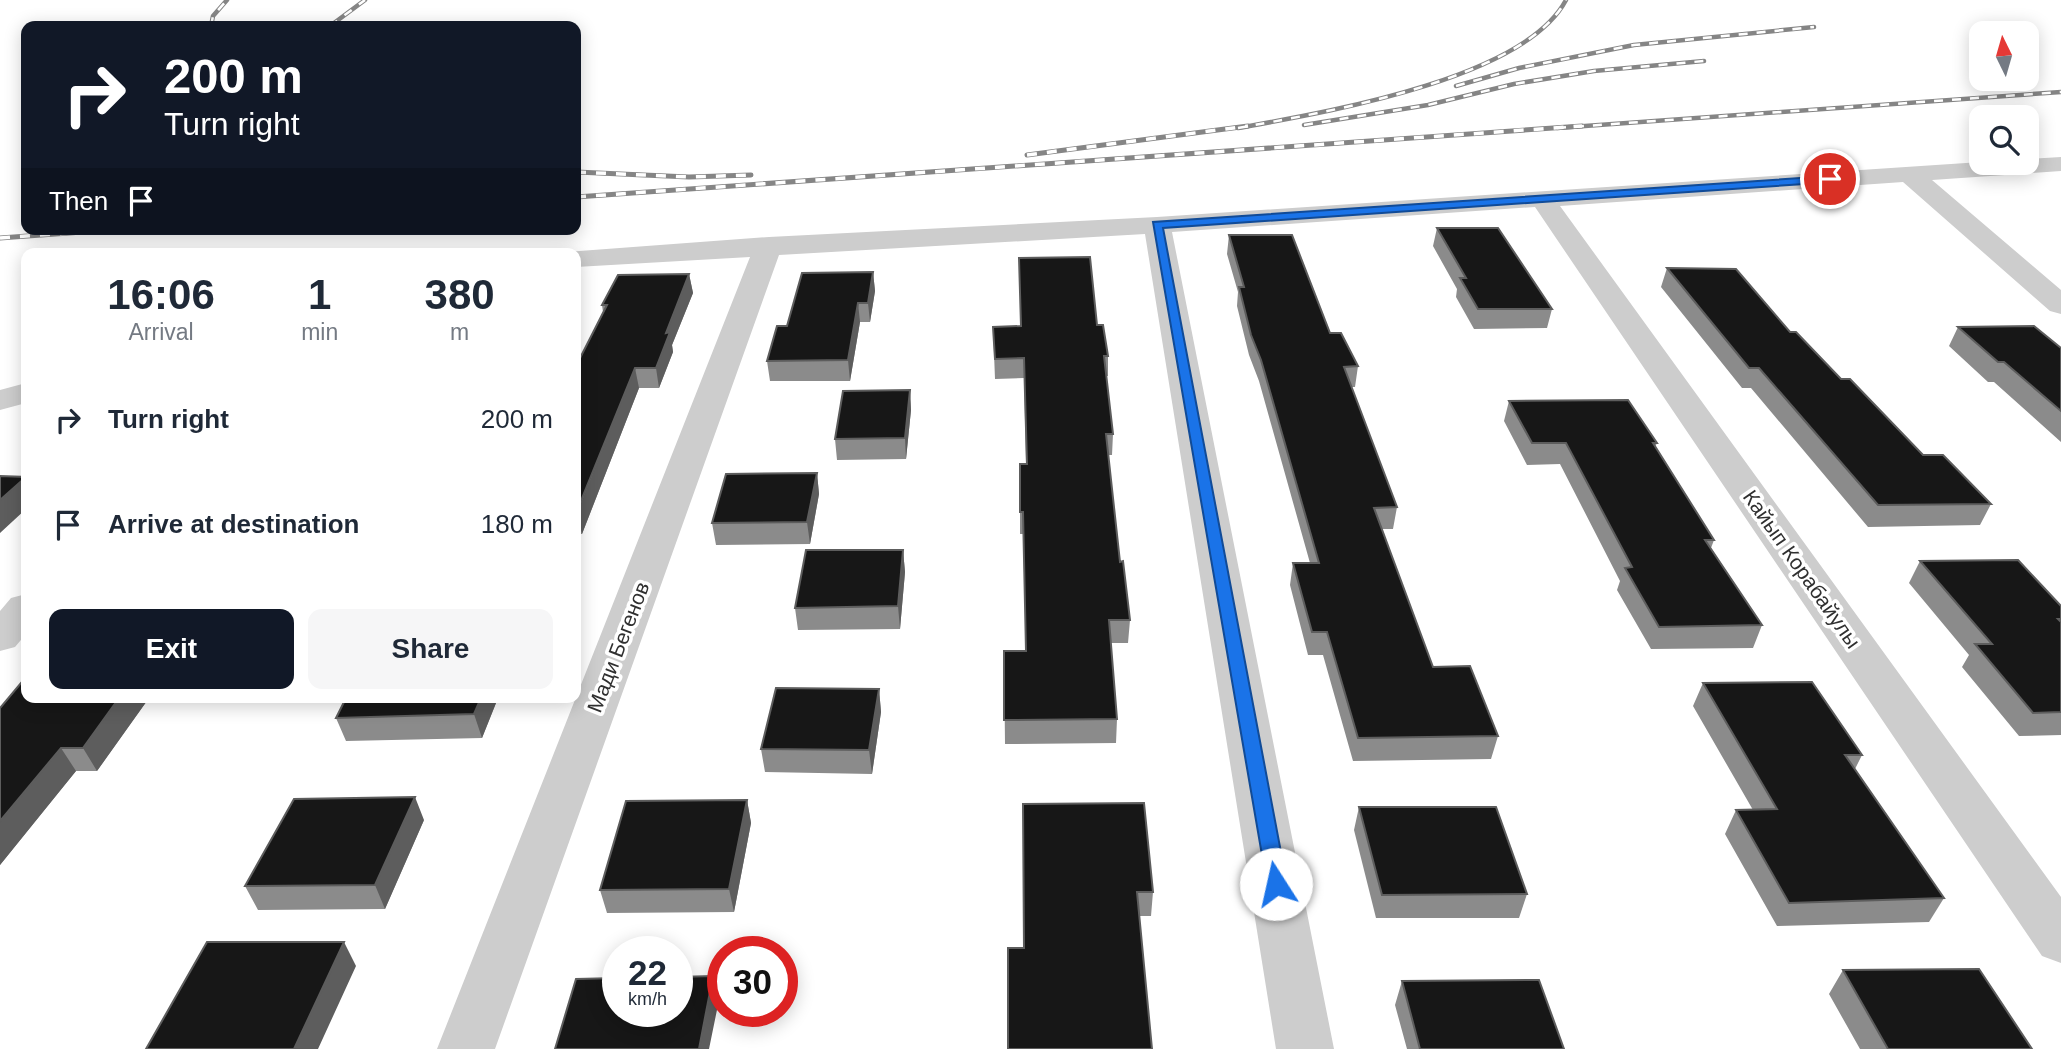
<!DOCTYPE html>
<html lang="en">
<head>
<meta charset="utf-8">
<style>
  body { margin:0; font-family:Arial,sans-serif; background:#f6f6f7; color:#1f2937; height:100vh; display:flex; flex-direction:column; font-size:26px; white-space:nowrap }
  * { box-sizing:border-box; margin:0 }
  p { font-size:23px; color:#747a83 }
  .icon { flex:none; width:38px; height:38px; fill:none; stroke:currentColor; stroke-width:2; stroke-linecap:round; stroke-linejoin:round }
  .map { position:relative; flex:1; overflow:hidden }
  .side { position:absolute; left:21px; top:248px; width:560px; height:455px; display:flex; flex-direction:column; background:#fff; border-radius:14px; box-shadow:0 4px 18px #0003 }
  .side>* { flex:none }
  .hud { position:absolute; left:21px; top:21px; width:560px; height:214px; border-radius:14px; box-shadow:0 4px 18px #0003; background:#111827; color:#fff; overflow:hidden }
  .needle { width:46px; rotate:355deg }
  .tools { position:absolute; left:1969px; top:21px; display:grid; gap:14px }
  .tools a { display:grid; place-items:center; width:70px; height:70px; border-radius:14px; background:#fff; box-shadow:0 4px 18px #0003; font-size:35px }
  .speed { position:absolute; left:602px; top:936px; display:flex; gap:14px; font-size:35px; font-weight:700; text-align:center }
  .speed>* { display:grid; place-content:center; width:91px; height:91px; border-radius:50%; background:#fff; box-shadow:0 4px 18px #0003; line-height:1 }
  .speed small { font-size:18px; font-weight:400 }
  .speed .limit { border:10px solid #d22; background:#fff; color:#111 }
  .pin { position:absolute; display:grid; place-items:center; width:60px; height:60px; color:#fff; margin:-30px; border:4px solid #fff; border-radius:50%; box-shadow:0 2px 7px #0007 }
  .me { position:absolute; width:77px; margin:-38px; rotate:350deg; stroke-linejoin:round; filter:drop-shadow(0 0 5px #0008) }
  .turn { display:flex; align-items:center; gap:24px; height:147px; padding:0 28px; font-size:32px }
  .turn .icon { width:91px; height:91px; stroke-width:2.5 }
  .turn b { display:block; font-size:49px; line-height:60px }
  .then { display:flex; align-items:center; height:66px; padding:0 28px; background:#0003; gap:14px; font-size:26px }
  .eta { display:flex; justify-content:space-evenly; align-items:center; height:119px; text-align:center }
  .eta b { font-size:42px; font-weight:600; line-height:49px }
  .button { display:flex; gap:14px; margin-top:auto; padding:14px 28px }
  .button a { flex:1; height:80px; border-radius:14px; background:#111827; color:#fff; font-size:28px; font-weight:600; line-height:80px; text-align:center }
  .button a+a { background:#f6f6f7; color:#1f2937 }
  ul { padding:0; list-style:none }
  li { display:flex; align-items:center; gap:21px; height:105px; padding:0 28px }
  li div { flex:1 }
  li b { display:block; font-size:26px }
  li em { font-style:normal }
  .map>svg:first-child { display:block }
</style>
</head>
<body>
<div class="map">
<svg width="2061" height="1049" viewBox="0 0 2061 1049">
  <rect width="100%" height="100%" fill="#fff"/>
  <g fill="none" stroke-linecap="round" stroke-linejoin="round">
    <path fill="#cdcdcd" fill-rule="evenodd" d="M 2061,157 L 2061,171 L 1932,180 L 2061,290 L 2061,314 L 2050,311 L 1903,182 L 1560,206 L 2061,897 L 2061,963 L 2042,956 L 1535,207 L 1172,232 L 1334,1049 L 1276,1049 L 1145,234 L 779,255 L 495,1049 L 437,1049 L 750,257 L 576,267 L 576,254 L 565,254 L 566,252 L 769,237 L 1157,217 L 1981,162 L 2026,163 L 2026,159 Z
      M 26,383 L 26,403 L 0,410 L 0,390 Z
      M 26,594 L 26,634 L 15,647 L 0,651 L 0,611 L 11,598 Z"/>
    <g stroke="#858585" stroke-width="4.5">
      <path id="rail-far1" d="M 211,26 L 213,16 L 227,0
        M 330,26 L 365,0
        M 1456,86 L 1519,68 L 1634,45 L 1814,27
        M 1304,125 L 1428,105 L 1514,84 L 1594,71 L 1704,61
        M 1238,128 C 1321,113 1524,80 1566,0
        M 1557,128 L 2061,92"/>
    </g>
    <g stroke="#858585" stroke-width="5">
      <path id="rail" d="M 1027,155 L 1248,126
        M 576,172 L 689,177 L 751,175
        M 576,197 L 1582,126
        M 0,238 L 124,229"/>
    </g>
    <use href="#rail-far1" stroke="#fff" stroke-width="2.5" stroke-dasharray="9" stroke-linecap="butt"/>
    <use href="#rail" stroke="#fff" stroke-width="3.5" stroke-dasharray="10" stroke-linecap="butt"/>
  </g>
  <path fill="#8b8b8b" d="M 1437,228 L 1552,309 L 1547,328 L 1474,329 L 1456,297 L 1457,289 L 1433,246 Z
    M 1229,235 L 1330,333 L 1358,366 L 1355,387 L 1351,387 L 1397,507 L 1393,529 L 1382,529 L 1433,667 L 1498,736 L 1491,759 L 1353,761 L 1323,655 L 1308,655 L 1290,585 L 1293,563 L 1310,563 L 1259,381 L 1249,355 L 1237,306 L 1238,292 L 1227,254 Z
    M 1667,268 L 1790,332 L 1923,455 L 1991,504 L 1980,525 L 1868,527 L 1751,388 L 1742,388 L 1661,287 Z
    M 873,272 L 875,291 L 870,322 L 860,322 L 850,381 L 770,381 L 767,361 Z
    M 689,274 L 693,293 L 672,345 L 673,352 L 659,388 L 639,388 L 582,534 L 577,534 L 576,539 L 576,366 L 603,312 L 602,305 Z
    M 1097,325 L 1108,356 L 1108,376 L 1106,376 L 1113,434 L 1112,455 L 1108,455 L 1120,562 L 1130,620 L 1128,643 L 1111,643 L 1117,719 L 1116,743 L 1005,744 L 1004,651 L 1026,651 L 1023,534 L 1020,534 L 1020,464 L 1026,464 L 1024,378 L 995,379 L 993,327 Z
    M 1958,327 L 2061,348 L 2061,442 L 1994,382 L 1988,382 L 1949,346 Z
    M 910,390 L 911,410 L 906,459 L 837,460 L 835,439 Z
    M 1509,401 L 1657,443 L 1655,447 L 1714,540 L 1711,548 L 1762,625 L 1753,648 L 1651,649 L 1617,590 L 1620,581 L 1560,464 L 1527,465 L 1504,421 Z
    M 817,473 L 819,494 L 810,544 L 716,545 L 712,523 Z
    M 903,550 L 905,572 L 900,629 L 798,630 L 795,608 Z
    M 1920,561 L 2061,606 L 2061,735 L 2019,736 L 1962,667 L 1969,655 L 1909,583 Z
    M 1703,683 L 1862,755 L 1855,769 L 1944,898 L 1929,922 L 1777,926 L 1725,834 L 1736,810 L 1753,810 L 1693,706 Z
    M 879,689 L 881,712 L 872,774 L 765,772 L 761,749 Z
    M 149,698 L 97,771 L 76,771 L 0,865 L 0,708 Z
    M 498,698 L 482,738 L 346,741 L 336,718 Z
    M 747,800 L 751,823 L 734,912 L 607,913 L 600,890 Z
    M 1023,804 L 1153,892 L 1151,916 L 1139,916 L 1024,948 Z
    M 1359,807 L 1527,894 L 1519,918 L 1376,918 L 1354,830 Z
    M 424,820 L 385,909 L 258,910 L 245,886 Z
    M 1843,970 L 2032,1049 L 1860,1049 L 1829,994 Z
    M 1402,981 L 1564,1049 L 1407,1049 L 1395,1005 Z"/>
  <path fill="#5d5d5d" d="M 873,272 L 875,291 L 870,322 L 868,303 Z
    M 689,274 L 693,293 L 672,345 L 673,352 L 659,388 L 656,368 L 666,333 Z
    M 858,303 L 860,322 L 850,381 L 848,360 Z
    M 635,368 L 639,388 L 582,534 L 577,513 Z
    M 910,390 L 911,410 L 906,459 L 905,438 Z
    M 817,473 L 819,494 L 810,544 L 807,522 Z
    M 26,477 L 26,509 L 0,533 L 0,500 Z
    M 903,550 L 905,572 L 900,629 L 898,606 Z
    M 879,689 L 881,712 L 872,774 L 869,750 Z
    M 119,698 L 149,698 L 97,771 L 83,748 Z
    M 481,698 L 498,698 L 482,738 L 474,714 Z
    M 61,748 L 76,771 L 0,865 L 0,821 Z
    M 415,797 L 424,820 L 385,909 L 375,885 Z
    M 747,800 L 751,823 L 734,912 L 729,889 Z
    M 344,942 L 356,966 L 318,1049 L 294,1049 Z
    M 713,976 L 719,1000 L 709,1049 L 699,1049 Z"/>
  <path fill="#171717" stroke="#5d5d5d" stroke-width="2" d="M 1437,228 L 1498,228 L 1552,309 L 1478,309 L 1460,278 L 1466,278 Z
    M 1229,235 L 1292,235 L 1330,333 L 1341,333 L 1358,366 L 1344,367 L 1397,507 L 1374,508 L 1433,667 L 1470,666 L 1498,736 L 1358,738 L 1327,632 L 1312,632 L 1293,563 L 1319,563 L 1261,360 L 1251,335 L 1239,287 L 1244,287 Z
    M 1090,257 L 1097,325 L 1103,325 L 1108,356 L 1104,356 L 1113,434 L 1106,434 L 1120,562 L 1123,561 L 1130,620 L 1109,620 L 1117,719 L 1004,720 L 1004,651 L 1026,651 L 1023,512 L 1020,512 L 1020,464 L 1027,464 L 1024,358 L 995,359 L 993,327 L 1021,326 L 1019,258 Z
    M 1667,268 L 1736,269 L 1790,332 L 1796,332 L 1841,379 L 1850,379 L 1923,455 L 1943,455 L 1991,504 L 1878,505 L 1759,368 L 1749,368 Z
    M 873,272 L 868,303 L 858,303 L 848,360 L 767,361 L 777,326 L 787,326 L 802,273 Z
    M 689,274 L 666,333 L 670,332 L 656,368 L 635,368 L 576,513 L 576,366 L 607,305 L 602,305 L 618,275 Z
    M 2034,326 L 2061,348 L 2061,411 L 2004,362 L 1998,362 L 1958,327 Z
    M 910,390 L 905,438 L 835,439 L 843,391 Z
    M 1628,400 L 1657,443 L 1653,443 L 1714,540 L 1705,540 L 1762,625 L 1659,627 L 1625,568 L 1632,567 L 1566,443 L 1532,443 L 1509,401 Z
    M 817,473 L 807,522 L 712,523 L 726,474 Z
    M 0,476 L 26,477 L 0,500 Z
    M 806,550 L 903,550 L 898,606 L 795,608 Z
    M 2018,560 L 2061,606 L 2061,619 L 2058,619 L 2061,622 L 2061,712 L 2033,713 L 1975,644 L 1992,644 L 1920,561 Z
    M 26,677 L 26,698 L 119,698 L 83,748 L 61,748 L 0,821 L 0,708 Z
    M 1812,682 L 1862,755 L 1845,755 L 1944,898 L 1789,903 L 1736,810 L 1777,809 L 1703,683 Z
    M 776,688 L 879,689 L 869,750 L 761,749 Z
    M 346,698 L 481,698 L 474,714 L 336,718 Z
    M 415,797 L 375,885 L 245,886 L 294,799 Z
    M 747,800 L 729,889 L 600,890 L 626,801 Z
    M 1144,803 L 1153,892 L 1137,892 L 1152,1049 L 1008,1049 L 1008,948 L 1024,948 L 1023,804 Z
    M 1359,807 L 1496,807 L 1527,894 L 1382,895 Z
    M 207,942 L 344,942 L 294,1049 L 146,1049 Z
    M 1979,969 L 2032,1049 L 1888,1049 L 1843,970 Z
    M 713,976 L 699,1049 L 555,1049 L 576,979 L 618,978 L 618,1012 L 677,1012 L 677,977 Z
    M 1539,980 L 1564,1049 L 1420,1049 L 1402,981 Z"/>
  <path fill="#1a73e8" stroke="#114b97" stroke-width="2" d="M 1830,176 L 1834,177 L 1834,182 L 1163,228 L 1287,884 L 1283,890 L 1276,893 L 1268,890 L 1153,222 Z"/>
  <g text-anchor="middle" dominant-baseline="central" stroke-width="7" stroke-linejoin="round" paint-order="stroke">
    <g font-size="21" fill="#303030" stroke="#fff">
      <text transform="translate(1802 569) rotate(55)">Кайып Корабайулы</text>
      <text transform="translate(618 647) rotate(-69)">Мади Бегенов</text>
    </g>
  </g>
</svg>
<div class="tools">
<a><svg class="needle" viewBox="-14 -14 28 28"><path d="M0-13l5 13h-10z" fill="#e53935"/><path d="M0 13l5-13h-10z" fill="#747a83"/></svg></a>
<a><svg class="icon" aria-label="search" viewBox="0 0 24 24"><circle cx="10" cy="10" r="6"/><path d="M15 15l6 6"/></svg></a>
</div>
<div class="speed"><div>22<small>km/h</small></div><div class="limit">30</div></div>
<div class="pin" style="left:1830px;top:179px;background:#d93025"><svg class="icon" aria-label="arrive" viewBox="0 0 24 24"><path d="M6 21V4h12l-3 4 3 4H6"/></svg></div>
<svg class="me" style="left:1276px;top:884px" viewBox="-20 -20 40 40"><circle r="19" fill="#fff"/><path d="M0-13L10 11 0 6-10 11z" fill="#1a73e8"/></svg>
<div class="hud">
<div class="turn"><svg class="icon" aria-label="right" viewBox="0 0 24 24"><path d="M7 20v-9h11M14 6l5 5-5 5"/></svg><div><b>200 m</b>Turn right</div></div>
<div class="then">Then<svg class="icon" aria-label="arrive" viewBox="0 0 24 24"><path d="M6 21V4h12l-3 4 3 4H6"/></svg></div>
</div>
<section class="side">
<div class="eta">
<div><b>16:06</b><p>Arrival</p></div>
<div><b>1</b><p>min</p></div>
<div><b>380</b><p>m</p></div>
</div>
<ul>
<li><svg class="icon" aria-label="right" viewBox="0 0 24 24"><path d="M7 20v-9h11M14 6l5 5-5 5"/></svg><div><b>Turn right</b></div><em>200 m</em></li>
<li><svg class="icon" aria-label="arrive" viewBox="0 0 24 24"><path d="M6 21V4h12l-3 4 3 4H6"/></svg><div><b>Arrive at destination</b></div><em>180 m</em></li>
</ul>
<div class="button"><a>Exit</a><a>Share</a></div>
</section>
</div>
</body>
</html>
